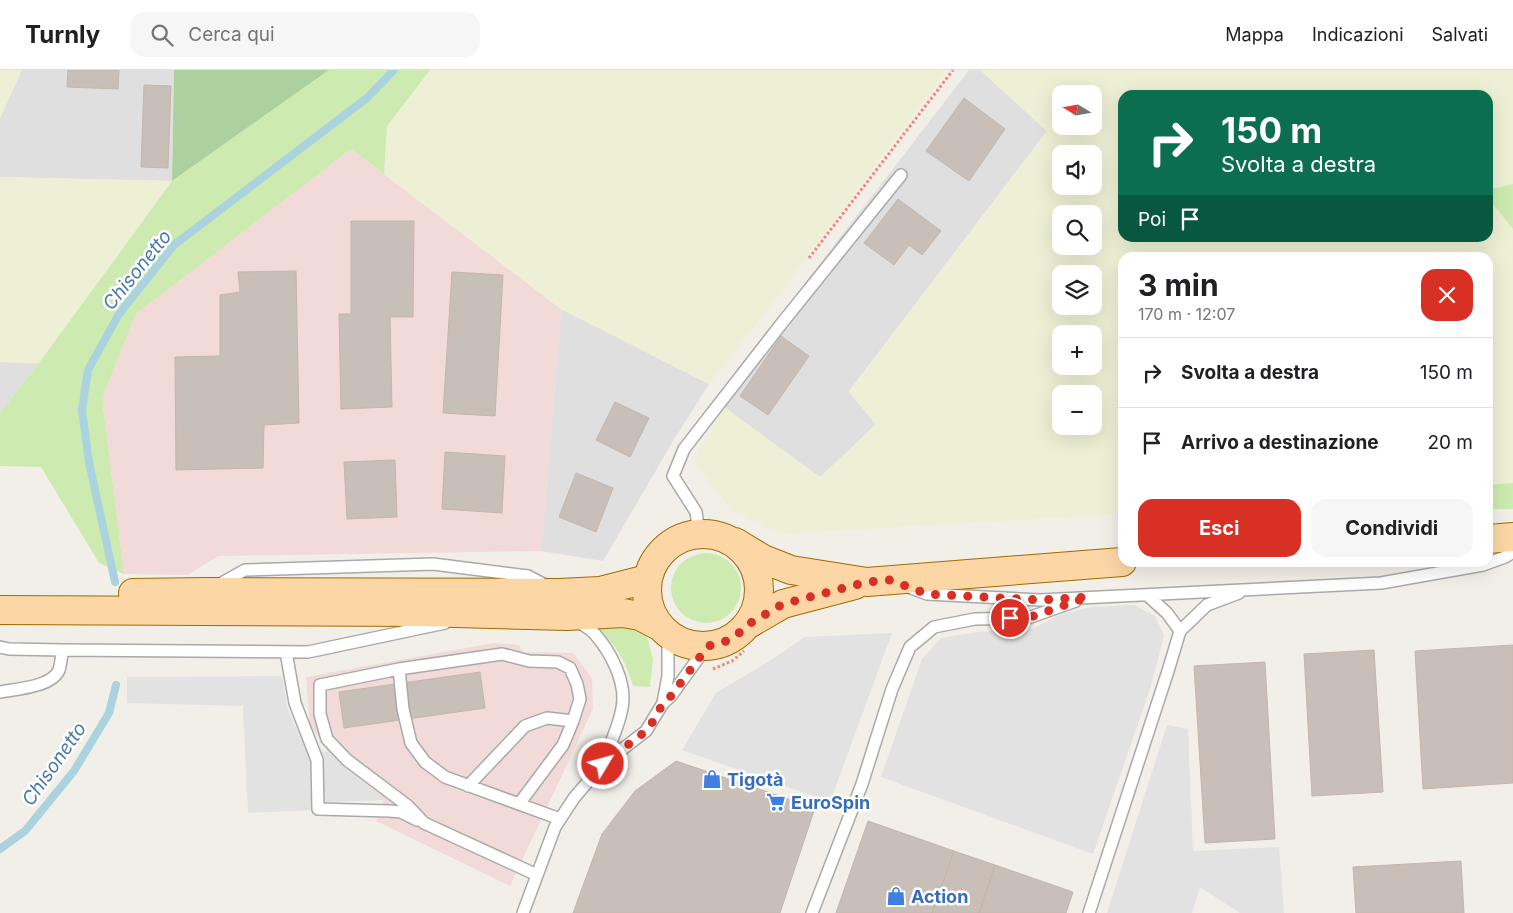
<!DOCTYPE html>
<html lang="it">
<head>
<meta charset="utf-8">
<style>
  body { margin:0; font-family:Inter,sans-serif; background:#f6f6f6; color:#202124; height:100vh; display:flex; flex-direction:column; font-size:19px; white-space:nowrap }
  * { box-sizing:border-box; margin:0 }
  p { font-size:16px; color:#757577 }
  .icon { flex:none; width:28px; height:28px; fill:none; stroke:currentColor; stroke-width:2; stroke-linecap:round; stroke-linejoin:round }
  .map { position:relative; flex:1; overflow:hidden }
  .drawer { position:absolute; left:1118px; top:182px; width:375px; height:315px; display:flex; flex-direction:column; background:#fff; border-radius:15px; box-shadow:0 5px 20px #0002 }
  .drawer>* { flex:none }
  .banner { position:absolute; left:1118px; top:20px; width:375px; height:152px; border-radius:15px; box-shadow:0 5px 20px #0002; background:#0b6e4f; color:#fff; overflow:hidden }
  .needle { width:32px; rotate:281deg }
  .controls { position:absolute; left:1052px; top:15px; display:grid; gap:10px }
  .controls a { display:grid; place-items:center; width:50px; height:50px; border-radius:10px; background:#fff; box-shadow:0 5px 20px #0002; font-size:25px }
  .pin { position:absolute; display:grid; place-items:center; width:42px; height:42px; color:#fff; margin:-21px; border:2px solid #fff; border-radius:50%; box-shadow:0 1px 5px #0007 }
  .me { position:absolute; width:55px; margin:-28px; rotate:53deg; stroke-linejoin:round; filter:drop-shadow(0 0 4px #0008) }
  .turn { display:flex; align-items:center; gap:18px; height:105px; padding:0 20px; font-size:22px }
  .turn .icon { width:65px; height:65px; stroke-width:2.5 }
  .turn b { display:block; font-size:35px; line-height:42px }
  .then { display:flex; align-items:center; height:48px; padding:0 20px; background:#0003; gap:10px; font-size:19px }
  .round { display:grid; place-items:center; flex:none; width:52px; height:52px; border-radius:15px; background:#f6f6f6 }
  .head { display:flex; align-items:center; justify-content:space-between; height:85px; padding:0 20px }
  h1 { font-size:30px; font-weight:700; line-height:38px }
  .primary-button { display:flex; gap:10px; margin-top:auto; padding:10px 20px }
  .primary-button a { flex:1; height:58px; border-radius:15px; background:#d93025; color:#fff; font-size:20px; font-weight:700; line-height:58px; text-align:center }
  .primary-button a+a { background:#f6f6f6; color:#202124 }
  ul { padding:0; list-style:none }
  li { display:flex; align-items:center; gap:15px; height:70px; padding:0 20px; border-top:1px solid #e0e0e0 }
  li div { flex:1 }
  li b { display:block; font-size:19px }
  li em { font-style:normal }
  header { display:flex; align-items:center; gap:30px; box-sizing:border-box; height:70px; padding:0 25px; background:#fff; border-bottom:1px solid #e0e0e0 }
  header strong { font-size:24px }
  nav { display:flex; gap:28px; margin-inline-start:auto; font-size:18px }
  .search { width:350px; height:45px; background:#f6f6f6; display:flex; align-items:center; gap:12px; box-sizing:border-box; padding:0 18px; border-radius:15px; color:#757577; font-size:19px }
  .map>svg:first-child { display:block }
</style>
</head>
<body>
<header>
<strong>Turnly</strong>
<div class="search"><svg class="icon" aria-label="search" viewBox="0 0 24 24"><circle cx="10" cy="10" r="6"/><path d="M15 15l6 6"/></svg>Cerca qui</div>
<nav><a>Mappa</a><a>Indicazioni</a><a>Salvati</a></nav>
</header>
<div class="map">
<svg width="1513" height="843" viewBox="0 0 1513 843">
  <rect width="100%" height="100%" fill="#f2efe9"/>
  <path fill="#e0dfdf" d="M 22,0 L 174,0 L 172,111 L 0,107 L 0,48 Z
    M 969,0 L 980,0 L 1047,61 L 849,321 L 876,354 L 820,408 L 715,330 Z
    M 561,239 L 709,314 L 673,371 L 603,491 L 541,481 Z
    M 0,292 L 39,293 L 0,343 Z"/>
  <path fill="#f2dad9" d="M 351,79 L 561,239 L 541,481 L 218,486 L 188,505 L 124,504 L 102,328 L 136,244 Z
    M 494,573 L 519,575 L 523,582 L 573,583 L 592,608 L 593,639 L 510,816 L 376,751 L 384,730 L 328,682 L 310,655 L 306,607 Z"/>
  <path fill="#eef0d5" fill-rule="evenodd" d="M 0,0 L 22,0 L 0,48 Z
    M 430,0 L 947,0 L 773,233 L 709,314 L 561,239 L 384,104 L 387,56 Z
    M 980,0 L 1513,0 L 1513,413 L 1488,416 L 1488,188 L 1122,188 L 1122,444 L 782,464 L 730,438 L 693,392 L 724,337 L 820,407 L 876,355 L 849,322 L 1047,61 ZM 1061,24 L 1094,24 L 1094,56 L 1061,56 ZM 1122,25 L 1488,25 L 1488,168 L 1122,168 ZM 1061,84 L 1094,84 L 1094,116 L 1061,116 ZM 1061,144 L 1094,144 L 1094,176 L 1061,176 ZM 1061,204 L 1094,204 L 1094,236 L 1061,236 ZM 1061,264 L 1094,264 L 1094,296 L 1061,296 ZM 1061,324 L 1094,324 L 1094,356 L 1061,356 Z
    M 0,107 L 172,111 L 39,293 L 0,292 Z"/>
  <path fill="#cdebb0" d="M 329,0 L 430,0 L 387,56 L 384,104 L 351,79 L 136,244 L 102,328 L 124,504 L 99,493 L 41,397 L 0,396 L 0,343 L 39,293 L 172,111 Z
    M 1513,114 L 1513,159 L 1488,128 L 1488,120 Z
    M 1513,413 L 1513,439 L 1488,439 L 1488,415 Z
    M671 518a35 35 0 1 1 70 0a35 35 0 1 1-70 0Z
    M 629,551 L 646,563 L 653,589 L 650,617 L 633,616 C 625,588 617,578 597,557 Z"/>
  <path fill="#add19e" d="M 174,0 L 329,0 L 172,111 Z"/>
  <path fill="#e2e2e2" d="M 1134,535 L 1155,546 L 1164,566 L 1150,619 L 1093,784 L 881,707 L 922,589 L 941,568 L 978,562 L 1032,559 L 1059,545 L 1091,537 Z
    M 892,563 L 830,732 L 682,680 L 716,623 L 765,594 L 805,567 Z
    M 282,606 L 287,637 L 305,679 L 328,682 L 384,730 L 329,732 L 312,740 L 248,743 L 243,636 L 127,633 L 127,607 Z
    M 1167,655 L 1188,659 L 1193,781 L 1279,777 L 1284,843 L 1240,843 L 1200,817 L 1192,843 L 1107,843 Z"/>
  <g fill="none" stroke-linecap="round" stroke-linejoin="round">
    <path stroke="#aad3df" stroke-width="8" d="M 115,512 L 89,392 L 82,340 L 88,300 L 119,244 L 174,175 L 367,28 L 394,0
      M 0,779 L 25,761 L 74,701 L 109,643 L 116,615"/>
  </g>
  <path fill="#c7bfb8" stroke="#c4b6ab" d="M 68,0 L 119,0 L 118,19 L 67,17 Z
    M 144,15 L 171,16 L 168,98 L 141,97 Z
    M 964,28 L 1005,59 L 969,111 L 926,81 Z
    M 898,129 L 941,161 L 922,185 L 909,175 L 894,195 L 864,173 Z
    M 351,151 L 414,151 L 413,247 L 390,247 L 392,337 L 341,339 L 339,244 L 351,244 Z
    M 296,201 L 299,353 L 264,355 L 263,398 L 176,400 L 175,287 L 220,286 L 220,225 L 240,222 L 238,202 Z
    M 452,202 L 503,205 L 495,346 L 443,343 Z
    M 781,266 L 809,286 L 768,345 L 740,326 Z
    M 615,332 L 649,348 L 630,387 L 596,370 Z
    M 445,382 L 505,386 L 502,443 L 442,439 Z
    M 395,390 L 397,447 L 347,449 L 344,392 Z
    M 576,403 L 613,418 L 596,462 L 559,447 Z
    M 1513,575 L 1513,713 L 1423,719 L 1415,581 Z
    M 1374,580 L 1383,722 L 1312,726 L 1304,584 Z
    M 1265,592 L 1275,769 L 1205,773 L 1194,596 Z
    M 480,602 L 485,638 L 344,658 L 339,622 Z
    M 676,691 L 815,738 L 780,843 L 573,843 L 602,764 L 635,721 Z
    M 868,751 L 954,781 L 932,843 L 836,843 Z
    M 954,781 L 995,795 L 979,843 L 932,843 Z
    M 1461,791 L 1464,843 L 1356,843 L 1353,797 Z
    M 995,795 L 1073,822 L 1066,843 L 979,843 Z"/>
  <g fill="none" stroke-linecap="round" stroke-linejoin="round">
    <g stroke="#a9a9a9" stroke-width="14">
      <path id="service" d="M 699,463 L 696,442 L 673,406 L 684,379 L 782,253 L 901,105
        M 218,515 L 245,500 L 433,494 L 528,506 L 547,516
        M 906,516 L 927,524 L 1040,530 L 1381,513 L 1483,495 L 1505,487 L 1513,482
        M 1147,525 L 1167,543 L 1180,561
        M 575,550 C 581,554 589,558 594,563 C 611,582 627,613 622,638 C 619,657 609,675 603,694
        M 0,577 L 9,579 L 63,580 L 308,582 L 445,553
        M 286,582 L 295,633 L 317,690 L 318,739 L 390,741 L 401,742 L 417,750
        M 399,599 L 403,639 L 411,673 L 425,692 L 445,707 L 560,749
        M 0,622 C 16,619 52,617 59,600 C 61,594 61,586 63,580
        M 663,633 L 671,626 L 707,576
        M 468,716 L 525,656 L 547,648 L 573,651
        M 519,734 L 563,675 L 573,651 L 580,629 L 577,614 L 570,598 L 558,592 L 529,591 L 502,584 L 399,599 L 320,615 L 320,644 L 327,669 L 347,690 L 408,736 L 424,753 L 537,805
        M 523,843 L 555,757 L 574,728 L 603,694 L 646,661 L 663,633 L 668,606 L 668,565
        M 812,843 L 862,714 L 892,619 L 910,577 L 934,557 L 975,549 L 1028,548 L 1076,531
        M 1089,843 L 1168,601 L 1180,561 L 1207,535 L 1239,523"/>
    </g>
    <g stroke="#a06b00" stroke-width="30">
      <path id="primary" d="M647 520a56 56 0 1 1 112 0a56 56 0 1 1-112 0Z
        M 1488,469 L 1513,467
        M 735,472 L 763,489 L 791,500 L 867,512 L 1122,492
        M 133,523 L 206,522 L 559,523 L 600,521 L 647,509
        M 0,540 L 419,542 L 567,546 L 623,543 L 640,546 L 659,556
        M 747,555 L 783,534 L 855,515"/>
    </g>
    <path stroke="#fa8072" stroke-width="3" stroke-dasharray="2.5 2.5" stroke-linecap="butt" d="M 809,188 L 953,0
      M 713,599 L 732,591 L 744,581"/>
    <use href="#service" stroke="#fff" stroke-width="11"/>
    <use href="#primary" stroke="#fcd6a4" stroke-width="28"/>
  </g>
  <g fill="none" stroke-linecap="round" stroke-linejoin="round">
    <path stroke="#d93025" stroke-width="9" stroke-dasharray="0 16.2" d="M 603,694 L 646,661 L 654,650 L 663,633 L 671,626 L 708,576 L 722,573 L 736,566 L 747,555 L 783,534 L 867,512 L 890,510 L 927,524 L 1040,530 L 1088,527 L 1028,548 L 1010,548"/>
  </g>
  <defs>
    <g id="shop-bare" transform="scale(1.5)"><path d="M-5-2.5h2.3a2.7 3.5 0 0 1 5.4 0H5L5.5 6h-11ZM-1.5-2.5h3a1.5 2.3 0 0 0-3 0Z" fill="#3f7fe0" stroke="#fff" stroke-width="2.5" paint-order="stroke"/></g>
    <g id="supermarket-bare" transform="scale(1.5)"><path d="M-6-5.5h2.5l.6 2H6L4.5 2H-2.5L-4.4-4H-6ZM-1.5 3.2a1.3 1.3 0 1 0 .1 0ZM3 3.2a1.3 1.3 0 1 0 .1 0Z" fill="#3f7fe0" stroke="#fff" stroke-width="2.5" paint-order="stroke"/></g>
  </defs>
  <g fill-rule="evenodd">
    <use href="#shop-bare" x="712" y="709"/>
    <use href="#supermarket-bare" x="776" y="732"/>
    <use href="#shop-bare" x="896" y="826"/>
  </g>
  <g text-anchor="middle" dominant-baseline="central" stroke-width="5" stroke-linejoin="round" paint-order="stroke">
    <g font-size="18" font-weight="bold" fill="#366cbe" stroke="#fff" text-anchor="start">
      <text x="727" y="709">Tigotà</text>
      <text x="791" y="732">EuroSpin</text>
      <text x="911" y="826">Action</text>
    </g>
    <g font-size="19" font-style="italic" fill="#4a7aab" stroke="#fff">
      <text transform="translate(137 200) rotate(-51)">Chisonetto</text>
      <text transform="translate(54 694) rotate(-55)">Chisonetto</text>
    </g>
  </g>
</svg>
<div class="controls">
<a><svg class="needle" viewBox="-14 -14 28 28"><path d="M0-13l5 13h-10z" fill="#e53935"/><path d="M0 13l5-13h-10z" fill="#757577"/></svg></a>
<a><svg class="icon" aria-label="sound" viewBox="0 0 24 24"><path d="M4 9h4l5-4v14l-5-4H4zM17 9q2 3 0 6"/></svg></a>
<a><svg class="icon" aria-label="search" viewBox="0 0 24 24"><circle cx="10" cy="10" r="6"/><path d="M15 15l6 6"/></svg></a>
<a><svg class="icon" aria-label="layers" viewBox="0 0 24 24"><path d="M12 4l9 5-9 5-9-5zM3 14l9 5 9-5"/></svg></a>
<a>+</a>
<a>−</a>
</div>
<div class="pin" style="left:1010px;top:548px;background:#d93025"><svg class="icon" aria-label="arrive" viewBox="0 0 24 24"><path d="M6 21V4h12l-3 4 3 4H6"/></svg></div>
<svg class="me" style="left:603px;top:694px" viewBox="-20 -20 40 40"><circle r="17" fill="#d93025" stroke="#fff" stroke-width="3"/><path d="M0-11L8 9 0 5-8 9z" fill="#fff"/></svg>
<div class="banner">
<div class="turn"><svg class="icon" aria-label="right" viewBox="0 0 24 24"><path d="M7 20v-9h11M14 6l5 5-5 5"/></svg><div><b>150 m</b>Svolta a destra</div></div>
<div class="then">Poi<svg class="icon" aria-label="arrive" viewBox="0 0 24 24"><path d="M6 21V4h12l-3 4 3 4H6"/></svg></div>
</div>
<section class="drawer">
<div class="head"><div><h1>3 min</h1><p>170 m · 12:07</p></div><a class="round" style="background:#d93025;color:#fff"><svg class="icon" aria-label="close" viewBox="0 0 24 24"><path d="M6 6l12 12M18 6L6 18"/></svg></a></div>
<ul>
<li><svg class="icon" aria-label="right" viewBox="0 0 24 24"><path d="M7 20v-9h11M14 6l5 5-5 5"/></svg><div><b>Svolta a destra</b></div><em>150 m</em></li>
<li><svg class="icon" aria-label="arrive" viewBox="0 0 24 24"><path d="M6 21V4h12l-3 4 3 4H6"/></svg><div><b>Arrivo a destinazione</b></div><em>20 m</em></li>
</ul>
<div class="primary-button"><a>Esci</a><a>Condividi</a></div>
</section>
</div>
</body>
</html>
